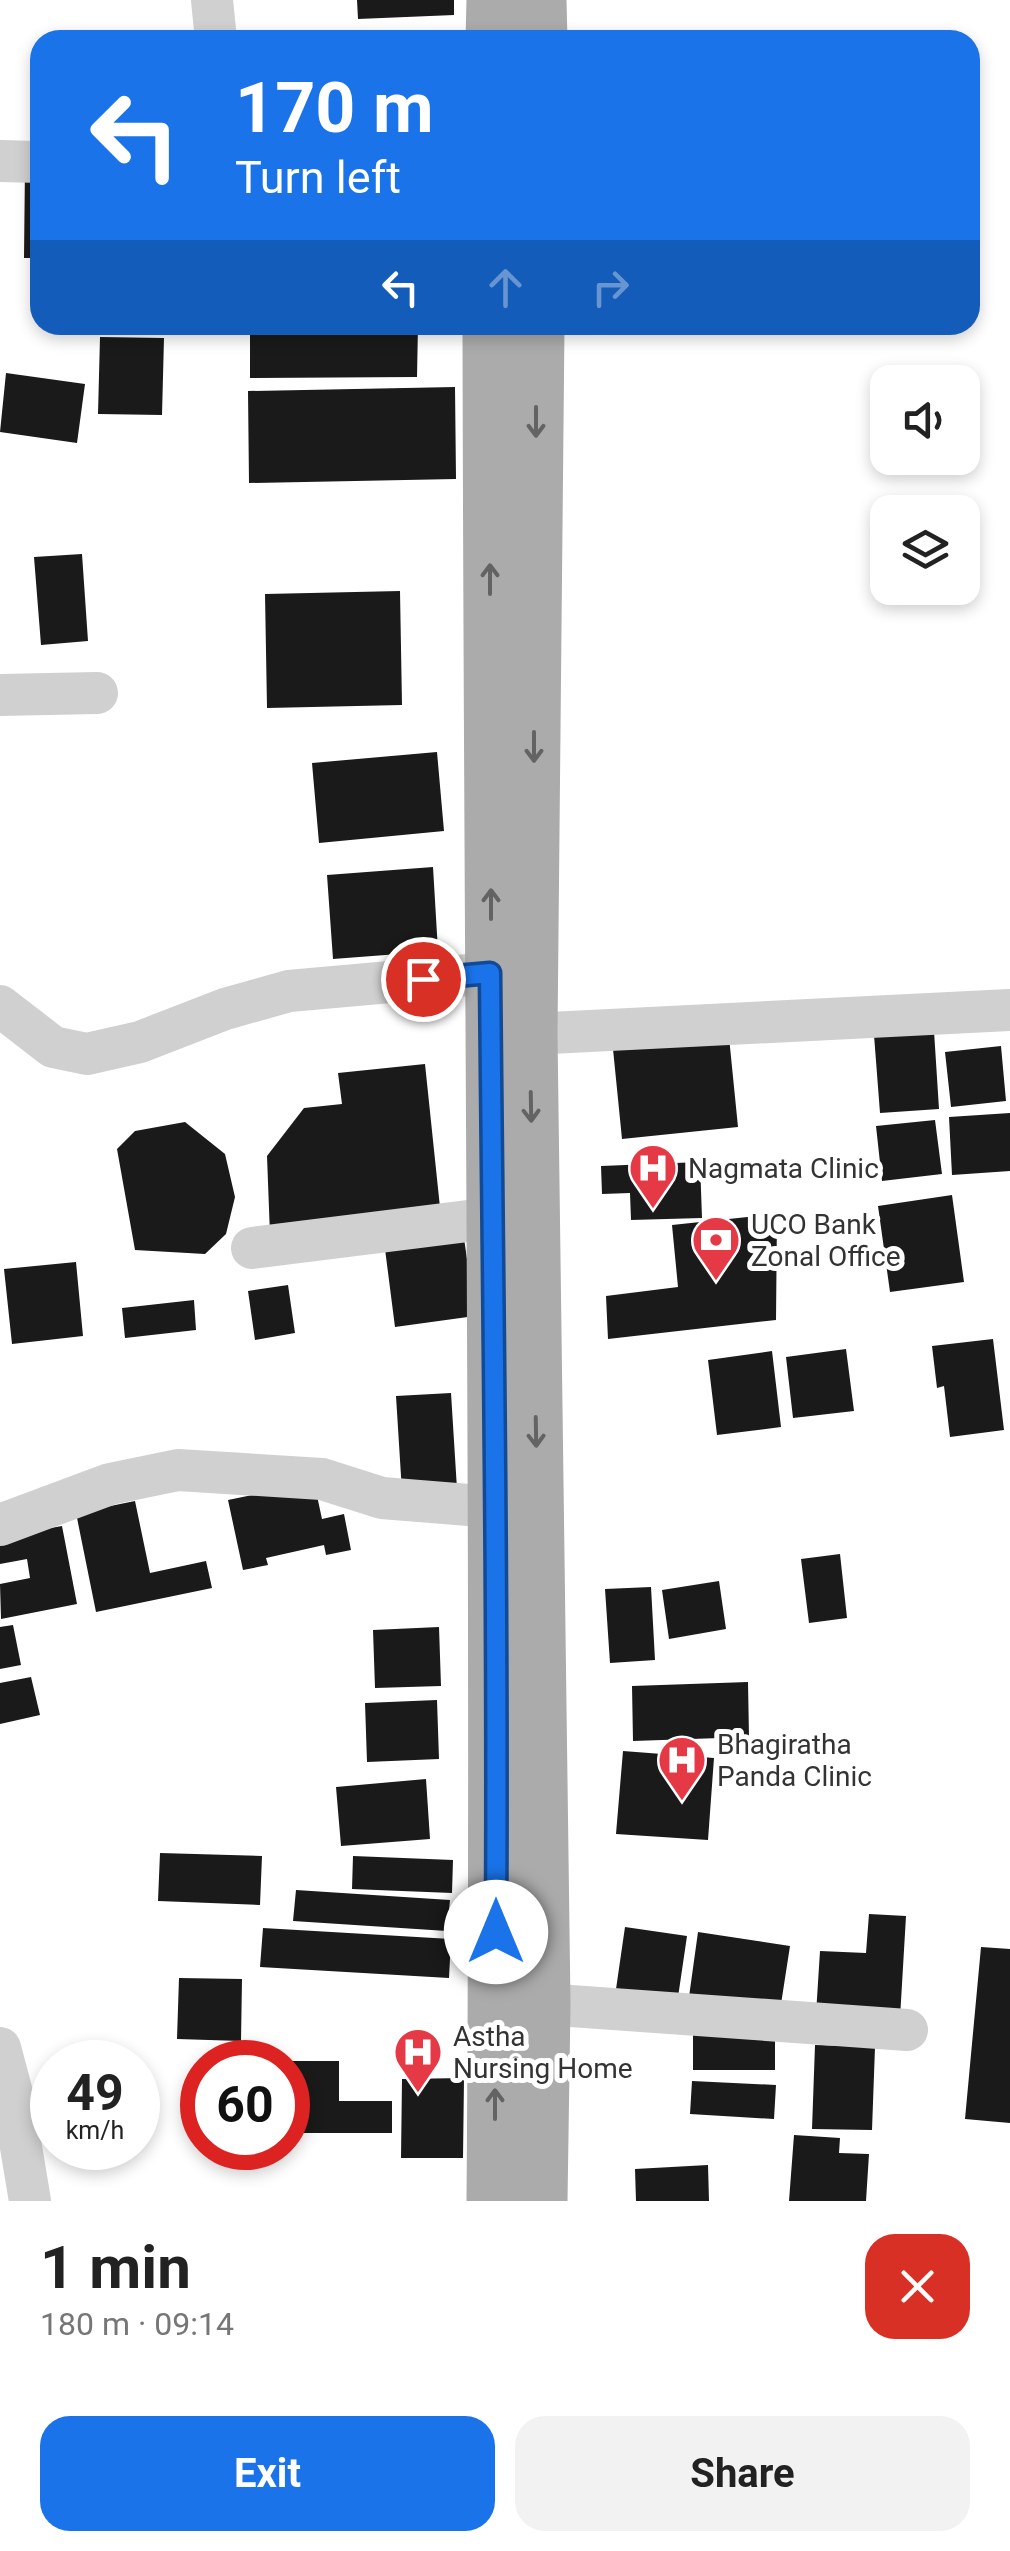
<!DOCTYPE html>
<html lang="en">
<head>
<meta charset="utf-8">
<style>
  body { margin:0; font-family:Roboto,sans-serif; background:#f2f2f2; color:#222; height:100vh; display:flex; flex-direction:column; font-size:38px; white-space:nowrap }
  * { box-sizing:border-box; margin:0 }
  p { font-size:32px; color:#767676 }
  .icon { flex:none; width:55px; height:55px; fill:none; stroke:currentColor; stroke-width:2; stroke-linecap:round; stroke-linejoin:round }
  .map { position:relative; height:2201px; overflow:hidden }
  .details { display:flex; flex-direction:column; background:#fff; flex:1 }
  .details>* { flex:none }
  .hud { position:absolute; left:30px; top:30px; width:950px; height:305px; border-radius:30px; box-shadow:0 5px 15px #0003; background:#1a73e8; color:#fff; overflow:hidden }
  .tools { position:absolute; left:870px; top:365px; display:grid; gap:20px }
  .tools a { display:grid; place-items:center; width:110px; height:110px; border-radius:20px; background:#fff; box-shadow:0 5px 15px #0003; font-size:50px }
  .speed { position:absolute; left:30px; top:2040px; display:flex; gap:20px; font-size:50px; font-weight:700; text-align:center }
  .speed>* { display:grid; place-content:center; width:130px; height:130px; border-radius:50%; background:#fff; box-shadow:0 5px 15px #0003; line-height:1 }
  .speed small { font-size:25px; font-weight:400 }
  .speed .limit { border:15px solid #d22; background:#fff; color:#111 }
  .pin { position:absolute; display:grid; place-items:center; width:85px; height:85px; color:#fff; margin:-42px; border:5px solid #fff; border-radius:50%; box-shadow:0 2px 10px #0007 }
  .me { position:absolute; width:110px; margin:-55px; rotate:0deg; stroke-linejoin:round; filter:drop-shadow(0 0 8px #0008) }
  .turn { display:flex; align-items:center; gap:35px; height:210px; padding:0 40px; font-size:45px }
  .turn .icon { width:130px; height:130px; stroke-width:2.5 }
  .turn b { display:block; font-size:70px; line-height:85px }
  .lanes { display:flex; align-items:center; height:95px; padding:0 40px; background:#0003; justify-content:center; gap:50px; direction:ltr }
  .lanes .off { opacity:.35 }
  .round { display:grid; place-items:center; flex:none; width:105px; height:105px; border-radius:30px; background:#f2f2f2 }
  .summary { display:flex; align-items:center; justify-content:space-between; height:170px; padding:0 40px }
  h1 { font-size:60px; font-weight:700; line-height:75px }
  .button { display:flex; gap:20px; margin-top:auto; padding:20px 40px }
  .button a { flex:1; height:115px; border-radius:30px; background:#1a73e8; color:#fff; font-size:40px; font-weight:700; line-height:115px; text-align:center }
  .button a+a { background:#f2f2f2; color:#222 }
  .map>svg:first-child { display:block }
</style>
</head>
<body>
<div class="map">
<svg width="1010" height="2201" viewBox="0 0 1010 2201">
  <rect width="100%" height="100%" fill="#fff"/>
  <path fill="#1a1a1a" d="M 357,0 L 454,0 L 454,15 L 358,19 Z
    M 25,166 L 40,166 L 40,258 L 24,258 Z
    M 250,325 L 418,325 L 417,377 L 250,378 Z
    M 100,337 L 164,338 L 162,415 L 98,414 Z
    M 6,373 L 85,384 L 77,443 L 0,432 Z
    M 455,387 L 456,479 L 249,483 L 248,391 Z
    M 82,554 L 88,641 L 41,645 L 34,557 Z
    M 400,591 L 402,705 L 267,708 L 265,594 Z
    M 437,752 L 444,831 L 319,843 L 312,763 Z
    M 433,867 L 438,951 L 333,959 L 327,875 Z
    M 934,1031 L 939,1109 L 880,1113 L 874,1035 Z
    M 729,1037 L 738,1127 L 622,1139 L 613,1049 Z
    M 1001,1046 L 1006,1101 L 951,1107 L 945,1052 Z
    M 425,1064 L 441,1217 L 270,1235 L 267,1156 L 304,1108 L 342,1104 L 338,1073 Z
    M 1010,1113 L 1010,1171 L 952,1175 L 949,1117 Z
    M 935,1120 L 942,1174 L 882,1181 L 876,1126 Z
    M 185,1122 L 225,1154 L 235,1197 L 226,1234 L 205,1254 L 135,1250 L 117,1149 L 135,1131 Z
    M 700,1162 L 702,1218 L 631,1220 L 630,1193 L 602,1194 L 601,1166 Z
    M 952,1195 L 964,1282 L 890,1292 L 878,1206 Z
    M 777,1214 L 776,1320 L 608,1339 L 606,1296 L 678,1287 L 672,1225 Z
    M 464,1238 L 475,1316 L 395,1327 L 385,1249 Z
    M 76,1262 L 83,1336 L 12,1344 L 4,1269 Z
    M 288,1285 L 295,1333 L 255,1340 L 248,1291 Z
    M 194,1300 L 196,1330 L 125,1338 L 122,1308 Z
    M 993,1339 L 1004,1430 L 950,1437 L 944,1386 L 937,1388 L 932,1346 Z
    M 846,1349 L 854,1411 L 793,1418 L 786,1357 Z
    M 772,1351 L 781,1427 L 717,1435 L 708,1360 Z
    M 451,1393 L 457,1489 L 402,1492 L 396,1396 Z
    M 314,1482 L 322,1519 L 344,1514 L 351,1550 L 326,1555 L 324,1545 L 266,1558 L 268,1565 L 243,1570 L 228,1500 Z
    M 135,1501 L 150,1573 L 206,1561 L 212,1588 L 96,1612 L 76,1513 Z
    M 62,1526 L 77,1604 L 1,1619 L 0,1584 L 30,1578 L 27,1559 L 0,1564 L 0,1537 Z
    M 840,1554 L 847,1618 L 809,1623 L 801,1559 Z
    M 719,1581 L 726,1629 L 669,1639 L 662,1590 Z
    M 651,1587 L 655,1660 L 610,1663 L 605,1589 Z
    M 13,1625 L 21,1665 L 0,1669 L 0,1627 Z
    M 439,1627 L 441,1686 L 375,1688 L 373,1630 Z
    M 31,1677 L 40,1715 L 0,1724 L 0,1683 Z
    M 748,1682 L 749,1737 L 633,1741 L 632,1686 Z
    M 437,1700 L 439,1759 L 367,1762 L 365,1703 Z
    M 623,1751 L 714,1758 L 708,1840 L 616,1834 Z
    M 426,1779 L 430,1839 L 341,1846 L 336,1787 Z
    M 160,1853 L 262,1856 L 260,1905 L 158,1901 Z
    M 353,1856 L 453,1860 L 452,1893 L 352,1889 Z
    M 296,1890 L 450,1900 L 447,1931 L 293,1921 Z
    M 869,1914 L 906,1916 L 900,2018 L 816,2014 L 820,1951 L 866,1953 Z
    M 625,1927 L 687,1936 L 677,2004 L 615,1996 Z
    M 263,1928 L 451,1939 L 449,1978 L 260,1967 Z
    M 698,1932 L 790,1946 L 779,2017 L 688,2004 Z
    M 981,1947 L 1010,1949 L 1010,2123 L 965,2119 Z
    M 179,1978 L 242,1979 L 241,2041 L 177,2039 Z
    M 693,2030 L 775,2031 L 775,2070 L 693,2070 Z
    M 815,2045 L 875,2047 L 872,2130 L 812,2129 Z
    M 289,2061 L 339,2061 L 339,2101 L 392,2101 L 392,2133 L 289,2133 Z
    M 464,2078 L 463,2158 L 401,2158 L 402,2079 Z
    M 692,2081 L 776,2085 L 774,2119 L 690,2114 Z
    M 794,2135 L 840,2138 L 839,2153 L 869,2154 L 866,2201 L 789,2201 Z
    M 708,2165 L 709,2201 L 636,2201 L 635,2169 Z"/>
  <g fill="none" stroke-linecap="round" stroke-linejoin="round">
    <path stroke="#d0d0d0" stroke-width="42" d="M 212,0 L 216,40
      M 0,161 L 40,162
      M 0,695 L 97,693
      M 0,1006 L 53,1047 L 87,1054 L 140,1042 L 225,1009 L 289,991 L 491,973
      M 530,1034 L 1010,1010
      M 252,1248 L 492,1218
      M 0,1525 L 110,1484 L 178,1470 L 322,1479 L 382,1498 L 493,1507
      M 543,2004 L 907,2030
      M 0,2048 L 12,2093 L 30,2201"/>
    <path stroke="#ababab" stroke-width="55" d="M 539,0 L 540,40
      M 493,40 L 494,0
      M 490,325 C 491,950 499,1576 494,2201
      M 537,325 L 530,1034 L 543,2004 L 540,2201"/>
  </g>
  <defs><path id="oneway-shaft" d="M-6 0H5M1.5-3L5.5 0L1.5 3" fill="none" stroke-width="1.6" stroke-linecap="round" stroke-linejoin="round" transform="scale(2.5)"/></defs>
  <g stroke="#636363">
    <use href="#oneway-shaft" transform="translate(536 422) rotate(90)"/>
    <use href="#oneway-shaft" transform="translate(490 579) rotate(-90)"/>
    <use href="#oneway-shaft" transform="translate(534 747) rotate(90)"/>
    <use href="#oneway-shaft" transform="translate(491 904) rotate(-90)"/>
    <use href="#oneway-shaft" transform="translate(531 1107) rotate(89)"/>
    <use href="#oneway-shaft" transform="translate(536 1432) rotate(89)"/>
    <use href="#oneway-shaft" transform="translate(495 2104) rotate(-90)"/>
  </g>
  <g fill="none" stroke-linecap="round" stroke-linejoin="round">
    <g stroke="#114b97" stroke-width="25">
      <path id="route" d="M 423,979 L 490,973 C 493,1293 498,1612 496,1932"/>
    </g>
    <use href="#route" stroke="#1a73e8" stroke-width="18"/>
  </g>
  <defs>
    <g id="hospital-pin" transform="scale(2.5)"><path d="M0 17L-7.5 6A9.5 9.5 0 1 1 7.5 6Z" fill="#e63946" stroke="#fff"/><path d="M-5-5h3v3.5h4V-5h3V5h-3V1.5h-4V5h-3Z" fill="#fff"/></g>
    <g id="bank-pin" transform="scale(2.5)"><path d="M0 17L-7.5 6A9.5 9.5 0 1 1 7.5 6Z" fill="#e63946" stroke="#fff"/><path d="M-6-4H6V4H-6ZM0-2.3a2.3 2.3 0 1 0 0 4.6a2.3 2.3 0 1 0 0-4.6Z" fill="#fff"/></g>
  </defs>
  <g fill-rule="evenodd">
    <use href="#hospital-pin" x="653" y="1168"/>
    <use href="#bank-pin" x="716" y="1240"/>
    <use href="#hospital-pin" x="682" y="1760"/>
    <use href="#hospital-pin" x="418" y="2052"/>
  </g>
  <g text-anchor="middle" dominant-baseline="central" stroke-width="10" stroke-linejoin="round" paint-order="stroke">
    <g font-size="28" fill="#333" stroke="#fff" text-anchor="start">
      <text x="688" y="1168">Nagmata Clinic</text>
      <text x="751" y="1224">UCO Bank<tspan x="751" dy="32">Zonal Office</tspan></text>
      <text x="717" y="1744">Bhagiratha<tspan x="717" dy="32">Panda Clinic</tspan></text>
      <text x="453" y="2036">Astha<tspan x="453" dy="32">Nursing Home</tspan></text>
    </g>
  </g>
</svg>
<div class="tools">
<a><svg class="icon" aria-label="sound" viewBox="0 0 24 24"><path d="M4 9h4l5-4v14l-5-4H4zM17 9q2 3 0 6"/></svg></a>
<a><svg class="icon" aria-label="layers" viewBox="0 0 24 24"><path d="M12 4l9 5-9 5-9-5zM3 14l9 5 9-5"/></svg></a>
</div>
<div class="speed"><div>49<small>km/h</small></div><div class="limit">60</div></div>
<div class="pin" style="left:423px;top:979px;background:#d93025"><svg class="icon" aria-label="arrive" viewBox="0 0 24 24"><path d="M6 21V4h12l-3 4 3 4H6"/></svg></div>
<svg class="me" style="left:496px;top:1932px" viewBox="-20 -20 40 40"><circle r="19" fill="#fff"/><path d="M0-13L10 11 0 6-10 11z" fill="#1a73e8"/></svg>
<div class="hud">
<div class="turn"><svg class="icon" aria-label="left" viewBox="0 0 24 24"><path d="M17 20v-9H6M10 6l-5 5 5 5"/></svg><div><b>170 m</b>Turn left</div></div>
<div class="lanes"><svg class="icon" aria-label="left" viewBox="0 0 24 24"><path d="M17 20v-9H6M10 6l-5 5 5 5"/></svg><svg class="icon off" aria-label="ahead" viewBox="0 0 24 24"><path d="M12 20V5M6 11l6-6 6 6"/></svg><svg class="icon off" aria-label="right" viewBox="0 0 24 24"><path d="M7 20v-9h11M14 6l5 5-5 5"/></svg></div>
</div>
</div>
<section class="details">
<div class="summary"><div><h1>1 min</h1><p>180 m · 09:14</p></div><a class="round" style="background:#d93025;color:#fff"><svg class="icon" aria-label="close" viewBox="0 0 24 24"><path d="M6 6l12 12M18 6L6 18"/></svg></a></div>
<div class="button"><a>Exit</a><a>Share</a></div>
</section>
</body>
</html>
